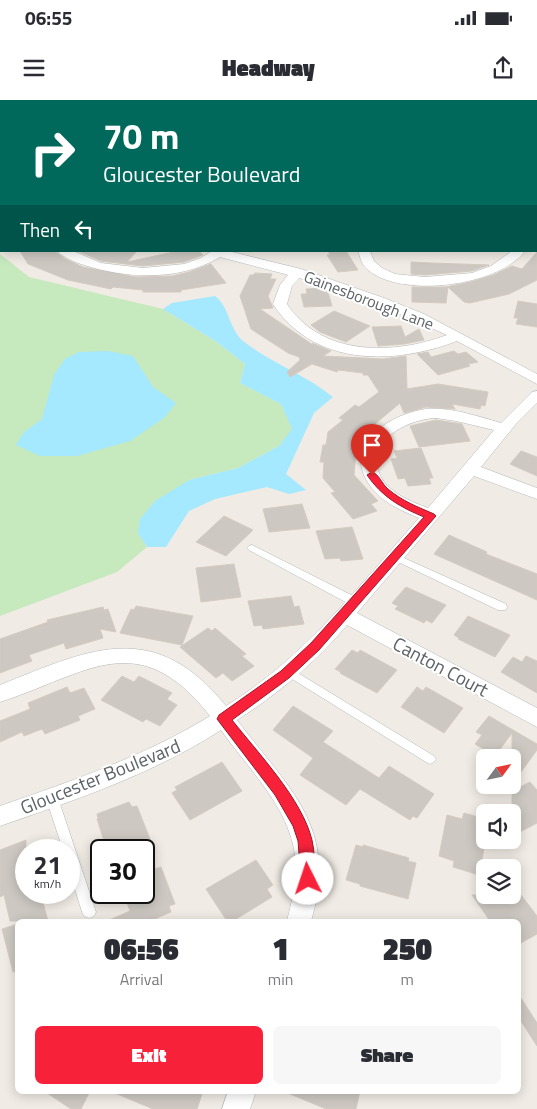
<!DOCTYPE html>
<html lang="en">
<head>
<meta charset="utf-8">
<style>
  body { margin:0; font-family:"Titillium Web",sans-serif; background:#f7f7f7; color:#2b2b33; height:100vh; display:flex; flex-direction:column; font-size:19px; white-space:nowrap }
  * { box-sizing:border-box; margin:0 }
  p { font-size:16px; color:#7c7c81 }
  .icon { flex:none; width:28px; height:28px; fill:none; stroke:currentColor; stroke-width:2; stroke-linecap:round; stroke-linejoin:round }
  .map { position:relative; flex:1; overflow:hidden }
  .sheet { position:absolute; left:15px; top:819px; width:506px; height:175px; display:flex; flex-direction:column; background:#fff; border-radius:8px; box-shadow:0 2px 12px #0003 }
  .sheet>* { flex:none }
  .top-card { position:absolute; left:0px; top:0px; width:538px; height:152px; box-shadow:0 2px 12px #0003; background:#00695c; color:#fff; overflow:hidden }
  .needle { width:32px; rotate:57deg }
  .controls { position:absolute; left:476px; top:649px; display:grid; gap:10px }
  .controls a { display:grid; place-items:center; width:45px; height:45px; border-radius:8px; background:#fff; box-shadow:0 2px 12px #0003; font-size:25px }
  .speed { position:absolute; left:15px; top:739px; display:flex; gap:10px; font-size:25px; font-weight:700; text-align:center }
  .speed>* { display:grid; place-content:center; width:65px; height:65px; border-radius:50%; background:#fff; box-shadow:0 2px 12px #0003; line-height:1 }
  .speed small { font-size:12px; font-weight:400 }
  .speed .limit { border:2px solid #111; border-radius:8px; background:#fff; color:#111 }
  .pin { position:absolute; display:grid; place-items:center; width:42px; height:42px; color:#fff; margin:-51px -21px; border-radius:50% 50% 50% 0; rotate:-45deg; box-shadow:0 0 5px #0007 }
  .pin .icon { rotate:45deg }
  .me { position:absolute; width:55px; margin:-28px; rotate:356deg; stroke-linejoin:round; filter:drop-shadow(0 0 4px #0008) }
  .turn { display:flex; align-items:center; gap:18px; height:105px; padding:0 20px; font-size:22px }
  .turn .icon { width:65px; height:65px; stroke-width:2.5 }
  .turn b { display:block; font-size:35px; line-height:42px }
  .then { display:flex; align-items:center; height:48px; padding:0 20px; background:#0003; gap:10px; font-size:19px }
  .eta { display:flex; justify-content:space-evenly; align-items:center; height:85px; text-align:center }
  .eta b { font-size:30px; font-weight:800; line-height:35px }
  .cta { display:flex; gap:10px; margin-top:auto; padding:10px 20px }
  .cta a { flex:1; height:58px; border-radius:8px; background:#f7223a; color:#fff; font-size:20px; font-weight:800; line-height:58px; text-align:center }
  .cta a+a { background:#f7f7f7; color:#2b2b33 }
  .status { display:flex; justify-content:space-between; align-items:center; height:35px; padding:0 25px; background:#fff; direction:ltr }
  .status svg { height:14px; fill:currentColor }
  header { display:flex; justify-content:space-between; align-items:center; height:65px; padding:0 20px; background:#fff; font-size:22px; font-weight:800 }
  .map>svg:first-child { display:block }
</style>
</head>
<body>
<div class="status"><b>06:55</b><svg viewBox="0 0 49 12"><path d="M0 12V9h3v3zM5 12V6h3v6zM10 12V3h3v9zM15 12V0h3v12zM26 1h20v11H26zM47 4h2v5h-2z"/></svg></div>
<header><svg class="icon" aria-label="menu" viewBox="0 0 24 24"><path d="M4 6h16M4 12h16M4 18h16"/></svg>Headway<svg class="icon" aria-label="share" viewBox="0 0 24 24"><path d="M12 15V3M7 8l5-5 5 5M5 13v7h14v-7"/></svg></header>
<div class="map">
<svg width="537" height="1009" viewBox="0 0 537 1009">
  <rect width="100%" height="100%" fill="#f0ebe4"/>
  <path fill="#c6e9be" d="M 0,0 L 537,0 L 537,55 L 536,1 L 1,1 L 0,93 Z
    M 0,154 L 29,177 L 163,209 L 217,242 L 245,264 L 240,283 L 281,304 L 293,329 L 279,346 L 238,368 L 189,380 L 138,433 L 147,447 L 117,472 L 0,516 Z"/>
  <path fill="#a4e9ff" d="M 215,196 C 229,206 229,229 243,241 C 271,263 306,275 333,297 L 314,313 L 286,374 L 306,390 L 289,394 L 267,387 L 215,399 L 189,411 L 166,447 L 147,447 L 138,433 L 140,419 L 155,401 L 189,380 L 238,368 L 279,346 L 292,329 L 281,304 L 240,283 L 245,264 L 217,242 L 163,209 L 172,203 Z
    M 108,251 L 133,256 L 153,287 L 176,303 L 164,318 L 130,341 L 77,356 L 40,356 L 16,345 L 24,332 L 42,319 L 54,275 L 65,259 L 79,252 Z"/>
  <path fill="#cdc8c2" stroke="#d5cbc1" d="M 20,151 L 55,151 L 65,159 L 83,167 L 136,177 L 172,176 L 189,172 L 211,164 L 226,183 L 181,190 L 181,192 L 143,192 L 143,190 L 113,187 L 111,189 L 68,180 L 28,164 Z
    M 78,151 L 137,151 L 127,162 L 178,151 L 199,151 L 203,155 L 184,162 L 143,166 L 101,161 Z
    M 328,151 L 346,151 L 358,170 L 338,172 L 327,155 L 330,155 Z
    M 537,152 L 537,180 L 509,194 L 470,203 L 464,202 L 448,187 L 446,203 L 412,202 L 412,187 L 446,187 L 470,182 L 493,175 L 512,166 L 522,169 Z
    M 411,162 L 431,163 L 489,165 L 472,171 L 425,175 L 411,174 Z
    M 255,173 L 272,174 L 270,179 L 276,179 L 268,196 L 273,208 L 260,209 L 313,245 L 312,243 L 331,251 L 323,256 L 383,259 L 406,256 L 407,289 L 438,284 L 488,292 L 485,306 L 481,305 L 480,309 L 452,304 L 455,309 L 426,307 L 404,313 L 400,303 L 357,339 L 354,375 L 378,401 L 371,404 L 377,411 L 353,419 L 331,393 L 335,392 L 323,378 L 324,362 L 320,362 L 323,345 L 326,345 L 328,332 L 343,320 L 339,318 L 355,305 L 359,307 L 379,292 L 368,275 L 363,275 L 363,273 L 338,270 L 337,272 L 312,264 L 290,277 L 287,272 L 300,260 L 299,257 L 288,253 L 251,229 L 240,196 L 250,175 L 253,175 Z
    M 324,188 L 327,189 L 332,206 L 304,207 L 301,194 L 307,194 L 306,189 Z
    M 518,201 L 537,204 L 537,227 L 516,224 L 518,218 L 514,218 Z
    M 334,211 L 370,226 L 346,242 L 320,232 L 311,225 Z
    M 401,226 L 405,237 L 419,229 L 424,240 L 404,244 L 378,246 L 372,227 Z
    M 454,251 L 458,254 L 466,252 L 478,262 L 468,264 L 470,266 L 438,275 L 417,254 L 428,252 L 431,257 Z
    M 436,320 L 462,324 L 470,341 L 419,347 L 410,326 Z
    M 421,348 L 433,378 L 429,378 L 431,384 L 408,386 L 405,378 L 398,379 L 391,359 L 397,358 L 394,351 Z
    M 521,351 L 537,357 L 537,376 L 510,364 Z
    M 302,404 L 310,428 L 269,432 L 263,409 Z
    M 224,416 L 253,430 L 226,456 L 196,442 Z
    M 352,427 L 363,459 L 341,461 L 340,458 L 325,459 L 316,431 Z
    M 449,435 L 487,452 L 486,454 L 537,474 L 537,500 L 434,454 Z
    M 234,464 L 241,497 L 201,502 L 196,468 Z
    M 406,487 L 446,505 L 432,523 L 426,520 L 424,523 L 395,509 L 398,506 L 392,503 Z
    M 291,496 L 294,507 L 299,506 L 304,524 L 263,529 L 262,525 L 254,526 L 248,501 Z
    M 136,506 L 193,516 L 182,545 L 120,533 L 131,509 L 134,510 Z
    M 103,507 L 104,510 L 108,509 L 116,532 L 100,529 L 103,538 L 66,549 L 64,543 L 29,555 L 32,561 L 0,573 L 0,539 L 48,522 L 47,520 Z
    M 468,516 L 510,535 L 495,557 L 458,539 L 459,538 L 454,535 Z
    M 208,528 L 212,531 L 215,528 L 246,554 L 242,556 L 254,566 L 232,581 L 223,573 L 216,578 L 180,547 Z
    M 352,550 L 358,553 L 360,550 L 397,570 L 377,593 L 340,573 L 341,572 L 335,569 Z
    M 526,556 L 537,561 L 537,593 L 501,572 L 513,557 L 522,562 Z
    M 122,576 L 134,582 L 139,576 L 172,593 L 167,599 L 177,605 L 160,626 L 146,619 L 143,622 L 101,600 Z
    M 67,587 L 70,593 L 84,588 L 95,609 L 78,616 L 80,620 L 45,634 L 42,629 L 24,636 L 22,632 L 0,642 L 0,621 L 30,609 L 28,603 Z
    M 417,587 L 423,591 L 426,587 L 463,608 L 444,633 L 401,607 Z
    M 293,606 L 333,631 L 323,642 L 379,678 L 389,666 L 434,694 L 417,718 L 413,716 L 410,720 L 360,689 L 346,705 L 300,675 L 313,658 L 273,630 Z
    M 489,616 L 537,644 L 537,650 L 521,672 L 512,667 L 512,633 L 495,656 L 475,644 L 482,635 L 476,632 Z
    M 222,662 L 242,691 L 190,720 L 172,693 L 177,690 L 175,687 Z
    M 530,682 L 537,690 L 537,723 L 518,733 L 512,726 L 512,691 Z
    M 129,702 L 132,707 L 137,706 L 150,739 L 145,741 L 155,769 L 161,767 L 175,804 L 169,806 L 171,812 L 150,821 L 107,821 L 130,811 L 123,792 L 144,792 L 144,750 L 107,750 L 97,719 L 98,718 L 97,714 Z
    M 464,713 L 485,719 L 485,743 L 479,775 L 453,767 L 454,761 L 439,756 L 447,715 L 462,719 Z
    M 26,740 L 26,792 L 40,792 L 48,821 L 10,821 L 4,795 L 0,797 L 0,750 Z
    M 356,745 L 363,747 L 363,745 L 409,758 L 408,761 L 416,763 L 408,799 L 360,786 L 360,784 L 346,780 Z
    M 256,760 L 273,785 L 267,789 L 272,797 L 233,821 L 227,821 L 206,789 Z
    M 472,795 L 521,795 L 537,816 L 537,834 L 519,844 L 519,821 L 490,821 Z
    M 18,824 L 18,871 L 13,872 L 2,829 Z
    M 519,895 L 537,923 L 537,946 L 519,918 Z
    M 44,991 L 90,991 L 81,1009 L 71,1009 Z
    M 110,991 L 203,991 L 197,1009 L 153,1009 Z
    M 283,991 L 360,991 L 356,1009 L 326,1009 Z"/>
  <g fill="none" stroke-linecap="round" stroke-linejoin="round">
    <g stroke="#b4b8bc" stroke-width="1">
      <path id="lane" d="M 252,445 L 359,499 L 360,502 L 359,505 L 351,505 L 249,450 L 247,448 L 249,446 Z
        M 395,454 L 506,504 L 507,507 L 506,510 L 498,510 L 392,459 L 390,457 Z
        M 288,567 L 434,656 L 436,659 L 434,662 L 430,664 L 426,662 L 284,574 L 283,571 L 284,568 Z
        M 52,693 L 56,694 L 58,698 L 96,812 L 94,816 L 89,818 L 84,816 L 82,812 L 69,770 L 69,750 L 63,750 L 46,698 L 48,694 Z"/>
    </g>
    <g stroke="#b4b8bc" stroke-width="1">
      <path id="street" d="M 57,151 L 73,151 L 101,163 L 143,168 L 184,164 L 201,158 L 212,151 L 228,151 L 301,169 L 384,198 L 424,214 L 537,274 L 537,284 L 457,241 C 394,265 314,267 273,204 L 280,185 L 288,175 L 285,174 L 220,157 C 181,181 127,179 84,165 C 75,162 64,158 57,151 ZM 299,178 L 375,203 L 447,235 C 394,255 322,257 287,204 L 292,186 Z
        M 358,151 L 370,151 L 374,161 L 382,168 L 395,174 L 425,177 L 472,173 L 491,166 L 512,151 L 525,151 C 498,187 394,200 364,166 C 361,162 360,156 358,151 Z
        M 537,291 L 537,303 L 516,324 L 481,367 L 537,388 L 537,399 L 474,376 L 357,513 L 537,608 L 537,627 L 347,525 C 316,562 278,594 237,620 C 289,689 339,727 311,821 L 287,821 C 291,804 296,787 296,769 C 296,713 251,673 221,630 C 153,674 75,700 0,726 L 0,706 C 72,681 145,656 210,616 C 138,524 87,574 0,602 L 0,585 C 90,549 154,517 226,606 C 304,558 360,485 419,418 C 402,411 383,403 371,387 C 340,347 388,314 426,309 C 451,307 477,316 501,323 L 532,292 ZM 436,318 L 456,321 L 494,330 L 428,408 C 412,402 389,393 381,377 C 362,342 407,319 436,318 Z
        M 228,991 L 256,991 L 250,1009 L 222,1009 Z"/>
    </g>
    <use href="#lane" fill="#fff" fill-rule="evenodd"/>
    <use href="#street" fill="#fff" fill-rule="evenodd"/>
  </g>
  <path fill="#f7223a" stroke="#a11626" d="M 372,372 C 379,374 382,384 388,389 C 402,401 418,407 434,414 L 436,416 L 319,550 L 289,578 L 232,620 C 258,653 302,699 312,740 C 315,752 314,766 316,779 L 313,783 L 308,785 L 303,783 L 301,779 L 298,741 L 293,726 L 275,695 L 217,619 L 219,615 L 281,571 L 311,543 L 424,417 C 400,407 382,397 367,375 Z"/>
  <g text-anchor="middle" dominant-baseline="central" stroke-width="4" stroke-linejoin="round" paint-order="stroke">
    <g font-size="16" fill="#5c6266" stroke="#fff">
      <text transform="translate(369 200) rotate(21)">Gainesborough Lane</text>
    </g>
    <g font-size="19" fill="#5c6266" stroke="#fff">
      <text transform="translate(441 566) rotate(28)">Canton Court</text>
      <text transform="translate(100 676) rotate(-22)">Gloucester Boulevard</text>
    </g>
  </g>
</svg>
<div class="controls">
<a><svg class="needle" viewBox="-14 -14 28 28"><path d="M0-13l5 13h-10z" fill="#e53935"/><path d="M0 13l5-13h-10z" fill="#7c7c81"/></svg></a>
<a><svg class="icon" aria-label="sound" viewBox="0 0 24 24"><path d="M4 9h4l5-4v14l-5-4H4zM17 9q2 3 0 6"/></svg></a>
<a><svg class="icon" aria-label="layers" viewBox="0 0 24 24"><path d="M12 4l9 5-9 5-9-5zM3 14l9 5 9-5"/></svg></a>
</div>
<div class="speed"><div>21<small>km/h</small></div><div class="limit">30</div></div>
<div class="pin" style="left:372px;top:375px;background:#d93025"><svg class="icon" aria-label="arrive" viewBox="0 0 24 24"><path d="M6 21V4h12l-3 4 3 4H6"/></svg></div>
<svg class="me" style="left:308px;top:779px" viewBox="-20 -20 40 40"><circle r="19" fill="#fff"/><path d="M0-13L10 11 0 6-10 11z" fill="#f7223a"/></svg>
<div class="top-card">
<div class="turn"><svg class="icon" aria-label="right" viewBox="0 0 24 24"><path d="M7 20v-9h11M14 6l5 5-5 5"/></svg><div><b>70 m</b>Gloucester Boulevard</div></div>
<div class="then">Then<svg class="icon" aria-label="left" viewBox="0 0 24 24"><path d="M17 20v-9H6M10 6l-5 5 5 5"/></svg></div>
</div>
<section class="sheet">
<div class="eta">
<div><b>06:56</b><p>Arrival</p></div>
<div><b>1</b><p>min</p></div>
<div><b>250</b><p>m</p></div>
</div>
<div class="cta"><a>Exit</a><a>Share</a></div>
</section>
</div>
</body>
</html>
